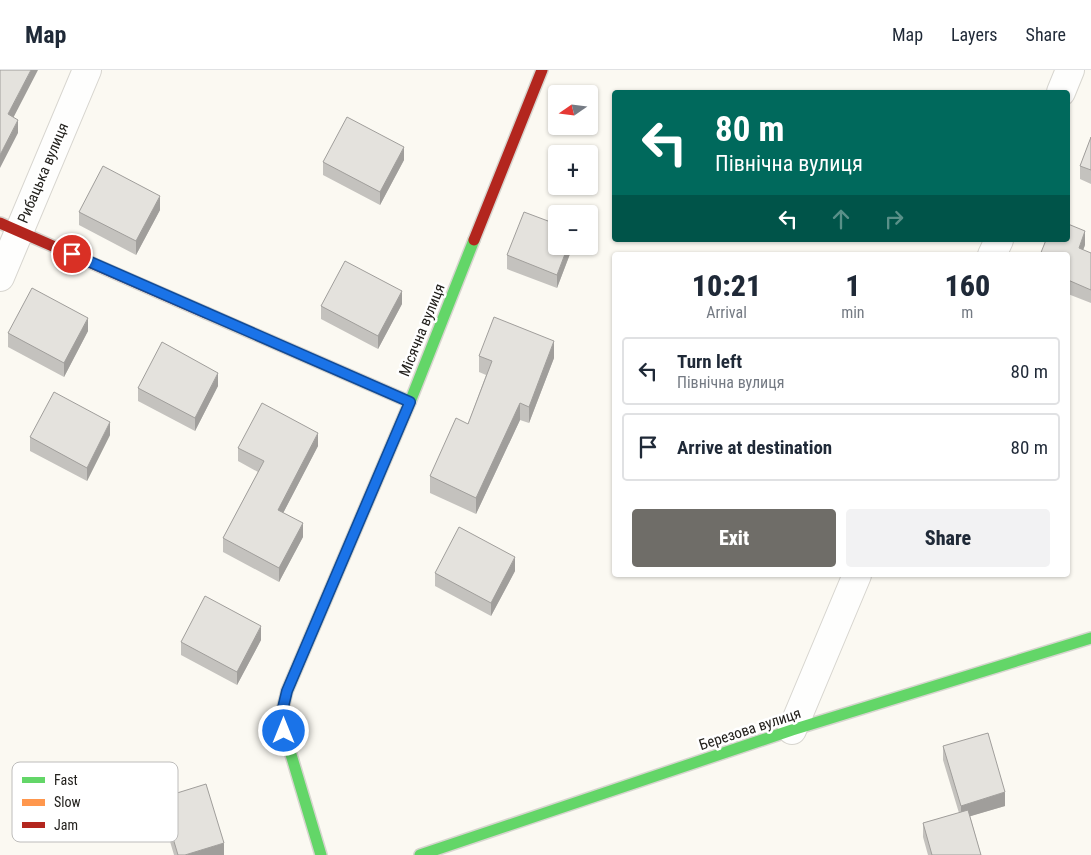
<!DOCTYPE html>
<html lang="en">
<head>
<meta charset="utf-8">
<style>
  body { margin:0; font-family:"Roboto Condensed",sans-serif; background:#f2f2f3; color:#1f2937; height:100vh; display:flex; flex-direction:column; font-size:19px; white-space:nowrap }
  * { box-sizing:border-box; margin:0 }
  p { font-size:16px; color:#747a83 }
  .icon { flex:none; width:28px; height:28px; fill:none; stroke:currentColor; stroke-width:2; stroke-linecap:round; stroke-linejoin:round }
  .map { position:relative; flex:1; overflow:hidden }
  .side { position:absolute; left:612px; top:182px; width:458px; height:325px; display:flex; flex-direction:column; background:#fff; border-radius:5px; box-shadow:0 1px 4px #0004 }
  .side>* { flex:none }
  .guide { position:absolute; left:612px; top:20px; width:458px; height:152px; border-radius:5px; box-shadow:0 1px 4px #0004; background:#00695c; color:#fff; overflow:hidden }
  .needle { width:32px; rotate:256deg }
  .controls { position:absolute; left:548px; top:15px; display:grid; gap:10px }
  .controls a { display:grid; place-items:center; width:50px; height:50px; border-radius:5px; background:#fff; box-shadow:0 1px 4px #0004; font-size:25px }
  .pin { position:absolute; display:grid; place-items:center; width:42px; height:42px; color:#fff; margin:-21px; border:2px solid #fff; border-radius:50%; box-shadow:0 1px 5px #0007 }
  .me { position:absolute; width:55px; margin:-28px; rotate:0deg; stroke-linejoin:round; filter:drop-shadow(0 0 4px #0008) }
  .turn { display:flex; align-items:center; gap:18px; height:105px; padding:0 20px; font-size:22px }
  .turn .icon { width:65px; height:65px; stroke-width:2.5 }
  .turn b { display:block; font-size:35px; line-height:42px }
  .lanes { display:flex; align-items:center; height:48px; padding:0 20px; background:#0003; justify-content:center; gap:25px; direction:ltr }
  .lanes .off { opacity:.35 }
  .eta { display:flex; justify-content:space-evenly; align-items:center; height:85px; text-align:center }
  .eta b { font-size:30px; font-weight:800; line-height:35px }
  .action { display:flex; gap:10px; margin-top:auto; padding:10px 20px }
  .action a { flex:1; height:58px; border-radius:5px; background:#6f6d68; color:#fff; font-size:20px; font-weight:800; line-height:58px; text-align:center }
  .action a+a { background:#f2f2f3; color:#1f2937 }
  ul { padding:0; list-style:none }
  li { display:flex; align-items:center; gap:15px; height:68px; margin:0 10px 8px; padding:0 10px; border:2px solid #e0e1e3; border-radius:5px }
  li div { flex:1 }
  li b { display:block; font-size:19px }
  li em { font-style:normal }
  header { display:flex; align-items:center; gap:30px; box-sizing:border-box; height:70px; padding:0 25px; background:#fff; border-bottom:1px solid #e0e1e3 }
  header strong { font-size:24px }
  nav { display:flex; gap:28px; margin-inline-start:auto; font-size:18px }
  .map>svg:first-child { display:block }
</style>
</head>
<body>
<header>
<strong>Map</strong>
<nav><a>Map</a><a>Layers</a><a>Share</a></nav>
</header>
<div class="map">
<svg width="1091" height="785" viewBox="0 0 1091 785">
  <rect width="100%" height="100%" fill="#fbf9f2"/>
  <g fill="none" stroke-linecap="round" stroke-linejoin="round">
    <g stroke="#d7d5cf" stroke-width="30">
      <path id="street" d="M 1061,22 L 1070,0
        M 992,185 L 999,170
        M 0,207 L 87,0
        M 792,660 L 857,505"/>
    </g>
    <g stroke="#d7d5cf" stroke-width="14">
      <path id="fast" d="M 321,785 L 284,661 L 282,642 L 287,621 L 410,332 L 474,170
        M 420,785 L 792,660 L 1091,568"/>
    </g>
    <g stroke="#d7d5cf" stroke-width="14">
      <path id="slow" d="M 206,243 L 410,332"/>
    </g>
    <g stroke="#d7d5cf" stroke-width="14">
      <path id="jam" d="M 0,153 L 206,243
        M 474,170 L 542,0"/>
    </g>
    <use href="#street" stroke="#fefefd" stroke-width="28"/>
    <use href="#fast" stroke="#63d668" stroke-width="11"/>
    <use href="#slow" stroke="#ff974d" stroke-width="11"/>
    <use href="#jam" stroke="#b3261e" stroke-width="11"/>
  </g>
  <path fill="#c4c2be" d="M 1091,67 L 1091,114 L 1080,109 L 1080,96 Z
    M 404,90 L 380,135 L 323,105 L 323,92 Z
    M 160,140 L 136,185 L 79,155 L 79,142 Z
    M 1085,175 L 1083,180 L 1091,183 L 1091,233 L 1068,224 L 1068,185 Z
    M 573,176 L 557,218 L 507,199 L 507,185 Z
    M 402,234 L 378,279 L 321,249 L 321,236 Z
    M 88,261 L 64,307 L 8,277 L 8,263 Z
    M 479,286 L 554,288 L 529,353 L 520,350 L 476,444 L 430,423 L 430,406 L 468,354 L 486,305 L 479,302 Z
    M 218,316 L 195,361 L 138,331 L 138,318 Z
    M 110,365 L 87,411 L 30,381 L 30,367 Z
    M 318,376 L 283,443 L 303,467 L 279,512 L 223,482 L 223,468 L 258,402 L 238,391 L 238,378 Z
    M 515,501 L 491,546 L 435,516 L 435,503 Z
    M 261,570 L 237,615 L 181,585 L 181,572 Z
    M 943,676 L 1005,736 L 970,746 L 981,785 L 928,785 L 923,767 L 923,753 L 959,743 L 943,690 Z
    M 161,728 L 224,785 L 174,785 L 161,741 Z"/>
  <path fill="#a09e9b" d="M 31,0 L 38,0 L 8,58 L 8,44 Z
    M 18,50 L 18,63 L 0,98 L 0,85 Z
    M 404,77 L 404,90 L 380,135 L 380,122 Z
    M 160,126 L 160,140 L 136,185 L 136,171 Z
    M 1085,161 L 1085,175 L 1079,191 L 1079,178 Z
    M 568,176 L 573,176 L 557,218 L 557,205 Z
    M 402,221 L 402,234 L 378,279 L 378,266 Z
    M 88,248 L 88,261 L 64,307 L 64,293 Z
    M 554,271 L 554,288 L 529,353 L 529,337 Z
    M 218,303 L 218,316 L 195,361 L 195,348 Z
    M 520,333 L 520,350 L 476,444 L 476,428 Z
    M 110,352 L 110,365 L 87,411 L 87,398 Z
    M 318,363 L 318,376 L 278,453 L 278,440 Z
    M 303,453 L 303,467 L 279,512 L 279,498 Z
    M 515,487 L 515,501 L 491,546 L 491,533 Z
    M 261,556 L 261,570 L 237,615 L 237,602 Z
    M 1005,722 L 1005,736 L 961,749 L 961,736 Z
    M 224,773 L 224,785 L 185,785 Z"/>
  <path fill="#e4e2dd" stroke="#a09e9b" d="M 0,0 L 31,0 L 8,44 L 18,50 L 0,85 Z
    M 347,47 L 404,77 L 380,122 L 323,92 Z
    M 1091,67 L 1091,100 L 1080,96 Z
    M 103,96 L 160,126 L 136,171 L 79,142 Z
    M 524,142 L 556,154 L 556,176 L 568,176 L 557,205 L 507,185 Z
    M 1068,154 L 1085,161 L 1079,178 L 1091,183 L 1091,220 L 1068,210 L 1068,185 L 1040,185 L 1046,170 L 1068,170 Z
    M 345,191 L 402,221 L 378,266 L 321,236 Z
    M 32,218 L 88,248 L 64,293 L 8,263 Z
    M 494,247 L 554,271 L 529,337 L 520,333 L 476,428 L 430,406 L 456,348 L 468,354 L 492,291 L 479,286 Z
    M 162,272 L 218,303 L 195,348 L 138,318 Z
    M 54,322 L 110,352 L 87,398 L 30,367 Z
    M 262,333 L 318,363 L 278,440 L 303,453 L 279,498 L 223,468 L 264,391 L 238,378 Z
    M 459,457 L 515,487 L 491,533 L 435,503 Z
    M 205,526 L 261,556 L 237,602 L 181,572 Z
    M 988,663 L 1005,722 L 961,736 L 943,676 Z
    M 206,714 L 224,773 L 185,785 L 178,785 L 161,728 Z
    M 968,740 L 981,785 L 932,785 L 923,753 Z"/>
  <g fill="none" stroke-linecap="round" stroke-linejoin="round">
    <g stroke="#114b97" stroke-width="12">
      <path id="route" d="M 72,184 L 410,332 L 287,621 L 282,642 L 284,661"/>
    </g>
    <use href="#route" stroke="#1a73e8" stroke-width="9"/>
  </g>
  <g text-anchor="middle" dominant-baseline="central" stroke-width="5" stroke-linejoin="round" paint-order="stroke">
    <g font-size="15" fill="#23211d" stroke="#fff">
      <text transform="translate(43 103) rotate(-67)">Рибацька вулиця</text>
      <text transform="translate(422 260) rotate(-68)">Місячна вулиця</text>
      <text transform="translate(750 659) rotate(-18)">Березова вулиця</text>
    </g>
  </g>
  <rect x="12" y="692" width="166" height="80" rx="8" fill="#fff" stroke="#bdbcbb" stroke-width="1"/>
  <rect x="22" y="707" width="23" height="6" fill="#63d668"/>
  <rect x="22" y="729" width="23" height="7" fill="#ff974d"/>
  <rect x="22" y="752" width="23" height="6" fill="#b3261e"/>
  <g font-size="14" fill="#23211d">
    <text x="54" y="715">Fast</text>
    <text x="54" y="737">Slow</text>
    <text x="54" y="760">Jam</text>
  </g>
</svg>
<div class="controls">
<a><svg class="needle" viewBox="-14 -14 28 28"><path d="M0-13l5 13h-10z" fill="#e53935"/><path d="M0 13l5-13h-10z" fill="#747a83"/></svg></a>
<a>+</a>
<a>−</a>
</div>
<div class="pin" style="left:72px;top:184px;background:#d93025"><svg class="icon" aria-label="arrive" viewBox="0 0 24 24"><path d="M6 21V4h12l-3 4 3 4H6"/></svg></div>
<svg class="me" style="left:284px;top:661px" viewBox="-20 -20 40 40"><circle r="17" fill="#1a73e8" stroke="#fff" stroke-width="3"/><path d="M0-11L8 9 0 5-8 9z" fill="#fff"/></svg>
<div class="guide">
<div class="turn"><svg class="icon" aria-label="left" viewBox="0 0 24 24"><path d="M17 20v-9H6M10 6l-5 5 5 5"/></svg><div><b>80 m</b>Північна вулиця</div></div>
<div class="lanes"><svg class="icon" aria-label="left" viewBox="0 0 24 24"><path d="M17 20v-9H6M10 6l-5 5 5 5"/></svg><svg class="icon off" aria-label="ahead" viewBox="0 0 24 24"><path d="M12 20V5M6 11l6-6 6 6"/></svg><svg class="icon off" aria-label="right" viewBox="0 0 24 24"><path d="M7 20v-9h11M14 6l5 5-5 5"/></svg></div>
</div>
<section class="side">
<div class="eta">
<div><b>10:21</b><p>Arrival</p></div>
<div><b>1</b><p>min</p></div>
<div><b>160</b><p>m</p></div>
</div>
<ul>
<li><svg class="icon" aria-label="left" viewBox="0 0 24 24"><path d="M17 20v-9H6M10 6l-5 5 5 5"/></svg><div><b>Turn left</b><p>Північна вулиця</p></div><em>80 m</em></li>
<li><svg class="icon" aria-label="arrive" viewBox="0 0 24 24"><path d="M6 21V4h12l-3 4 3 4H6"/></svg><div><b>Arrive at destination</b></div><em>80 m</em></li>
</ul>
<div class="action"><a>Exit</a><a>Share</a></div>
</section>
</div>
</body>
</html>
